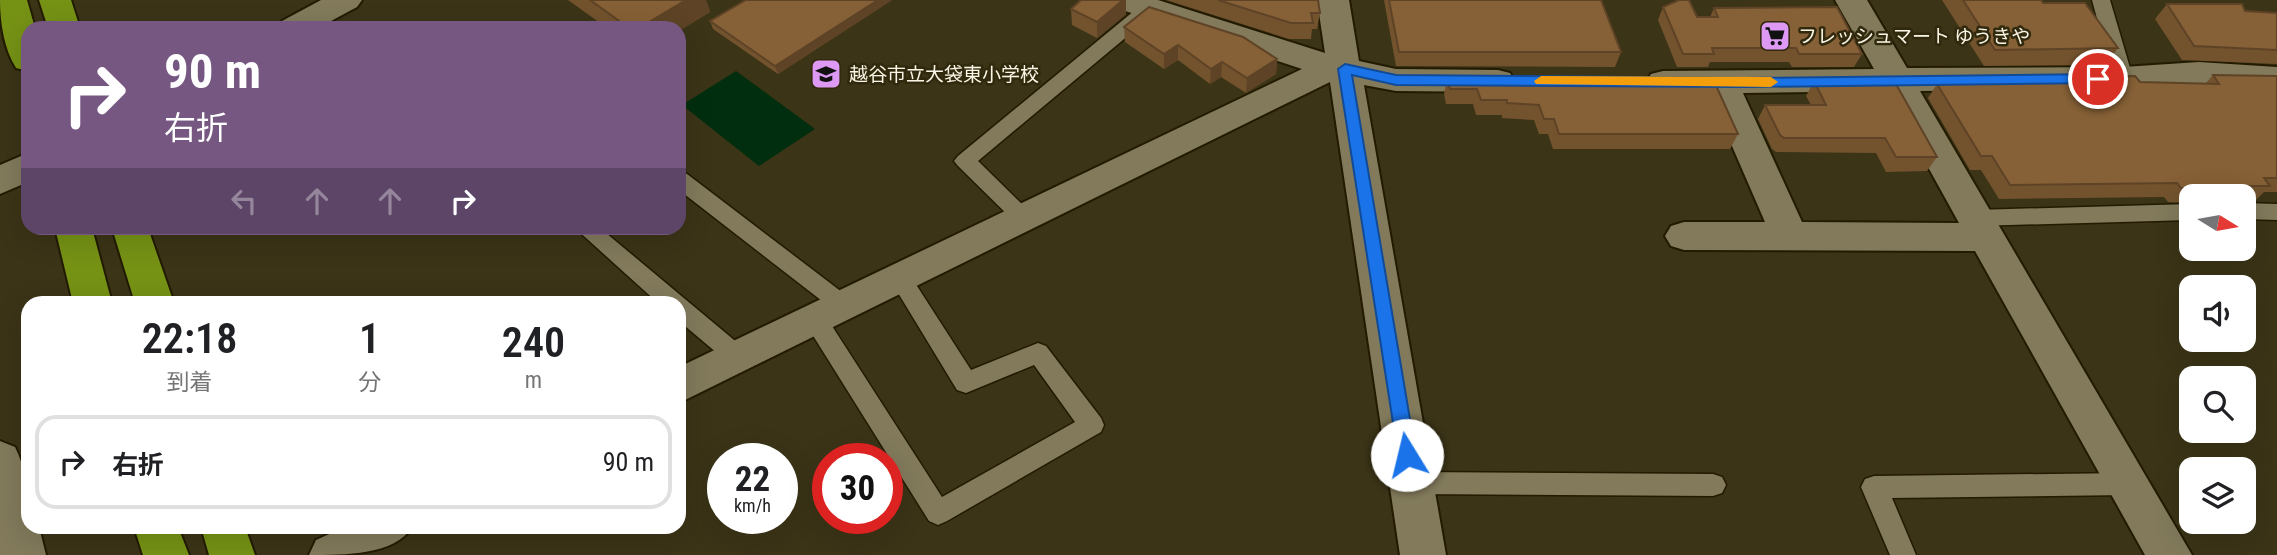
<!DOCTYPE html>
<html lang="ja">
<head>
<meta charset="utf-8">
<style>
  body { margin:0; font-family:"Roboto Condensed","Noto Sans JP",sans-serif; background:#f2f2f2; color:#202124; height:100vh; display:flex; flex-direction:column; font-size:26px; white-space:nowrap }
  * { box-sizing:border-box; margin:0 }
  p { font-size:23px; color:#757577 }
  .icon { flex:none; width:38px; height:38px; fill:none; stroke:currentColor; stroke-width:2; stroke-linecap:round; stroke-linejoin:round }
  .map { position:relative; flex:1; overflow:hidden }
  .details { position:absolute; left:21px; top:296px; width:665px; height:238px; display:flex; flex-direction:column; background:#fff; border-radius:21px; box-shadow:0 7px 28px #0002 }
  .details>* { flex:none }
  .banner { position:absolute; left:21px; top:21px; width:665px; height:214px; border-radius:21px; box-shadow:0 7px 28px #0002; background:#755781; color:#fff; overflow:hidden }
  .needle { width:46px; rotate:101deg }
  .tools { position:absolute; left:2179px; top:184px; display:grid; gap:14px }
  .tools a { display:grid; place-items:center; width:77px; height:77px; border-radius:14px; background:#fff; box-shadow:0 7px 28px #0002; font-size:35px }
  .speed { position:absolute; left:707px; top:443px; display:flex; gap:14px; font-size:35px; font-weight:700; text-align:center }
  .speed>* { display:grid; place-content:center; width:91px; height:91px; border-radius:50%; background:#fff; box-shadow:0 7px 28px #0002; line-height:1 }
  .speed small { font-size:18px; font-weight:400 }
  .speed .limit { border:10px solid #d22; background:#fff; color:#111 }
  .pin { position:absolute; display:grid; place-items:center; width:60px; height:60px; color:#fff; margin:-30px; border:4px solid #fff; border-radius:50%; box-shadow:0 2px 7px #0007 }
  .me { position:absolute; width:77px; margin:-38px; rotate:351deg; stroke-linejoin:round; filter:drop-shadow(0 0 5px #0008) }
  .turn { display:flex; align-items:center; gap:24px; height:147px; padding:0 28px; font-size:32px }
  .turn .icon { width:91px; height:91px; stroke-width:2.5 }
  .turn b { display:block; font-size:49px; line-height:60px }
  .lanes { display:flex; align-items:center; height:66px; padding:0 28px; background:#0003; justify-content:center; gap:35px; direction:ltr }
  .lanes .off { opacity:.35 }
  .eta { display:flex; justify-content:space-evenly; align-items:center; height:119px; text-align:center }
  .eta b { font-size:42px; font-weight:600; line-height:49px }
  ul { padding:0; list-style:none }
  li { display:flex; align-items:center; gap:21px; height:94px; margin:0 14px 10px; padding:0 14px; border:4px solid #e0e0e0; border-radius:21px }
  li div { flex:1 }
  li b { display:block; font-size:26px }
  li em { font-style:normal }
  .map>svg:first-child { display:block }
</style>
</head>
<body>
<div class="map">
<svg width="2277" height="555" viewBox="0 0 2277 555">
  <rect width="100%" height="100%" fill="#3b3417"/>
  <path fill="#002e0e" d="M 736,71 L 815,129 L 759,166 L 682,105 Z"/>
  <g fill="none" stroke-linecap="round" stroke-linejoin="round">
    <g stroke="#221b00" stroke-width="3">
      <path id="lane" d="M 2092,0 L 2110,0 L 2133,78 L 2130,83 L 2116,83 L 2113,78 Z
        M 1147,4 L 1154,6 L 1156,10 L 1154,14 L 978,161 L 1035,217 L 1032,223 L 1016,223 L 958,166 L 954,161 L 958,156 L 1140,6 Z
        M 679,171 L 687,174 L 851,299 L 855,305 L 851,311 L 843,314 L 835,311 L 679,190 Z
        M 2244,203 L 2277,204 L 2277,220 L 2244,219 Z
        M 2191,204 L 2191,220 L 1975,226 L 1967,224 L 1964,218 L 1967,212 L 1975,210 Z
        M 575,228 L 600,228 L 746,350 L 750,357 L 746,364 L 738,367 L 730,364 L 679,321 L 679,303 L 658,303 Z
        M 900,269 L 908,272 L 971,370 L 1038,343 L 1046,346 L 1101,418 L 1104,425 L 1101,432 L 947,521 L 938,525 L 929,521 L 807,326 L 803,319 L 807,312 L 815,310 L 823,312 L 942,497 L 1075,422 L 1034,365 L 966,393 L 957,390 L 889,278 L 892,272 Z
        M 1412,472 L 1713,474 L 1722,477 L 1726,485 L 1722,493 L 1713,496 L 1412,494 L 1403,491 L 1399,483 L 1403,475 Z
        M 2128,473 L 2137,476 L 2141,484 L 2137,492 L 2128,495 L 1892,498 L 1916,555 L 1890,555 L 1861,487 L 1865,479 L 1874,476 Z"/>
    </g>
    <g stroke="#221b00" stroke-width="4">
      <path id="street" d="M 321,0 L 362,0 L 357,7 L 318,28 L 277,28 L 282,21 Z
        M 1108,0 L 1158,0 L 1325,53 L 1317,0 L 1349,0 L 1359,61 L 1396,69 L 1498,70 L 1510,73 L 1515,81 L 1510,89 L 1498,92 L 1396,91 L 1364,85 L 1446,555 L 1400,555 L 1330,82 L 679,403 L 679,367 L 1302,69 L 1113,7 Z
        M 1835,0 L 1867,0 L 1907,68 L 2123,67 L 2199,62 L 2277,67 L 2277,89 L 2199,84 L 2123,89 L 1920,91 L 2192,555 L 2145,555 L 1975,251 L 1684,250 L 1671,246 L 1665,236 L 1671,226 L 1684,222 L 1765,222 L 1709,93 L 1663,93 L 1651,90 L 1646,82 L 1651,74 L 1663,71 L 1874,69 ZM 1886,91 L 1959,223 L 1802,222 L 1743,93 Z
        M 28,153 L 28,182 L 0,194 L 0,165 Z
        M 0,441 L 15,447 C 28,473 28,498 28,527 L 39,527 L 46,555 L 0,555 Z
        M 345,527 L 412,527 C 395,555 345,555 309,555 L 316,540 Z"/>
    </g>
    <g stroke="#221b00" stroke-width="4">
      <path id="highway" d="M 0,0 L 27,0 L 35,28 L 28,28 L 28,71 L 16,68 C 4,49 0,22 0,0 Z
        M 39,0 L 71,0 L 80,28 L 48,28 Z
        M 55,228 L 92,228 L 112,303 L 73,303 Z
        M 112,228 L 148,228 L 174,303 L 135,303 Z
        M 134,527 L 178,527 L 189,555 L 143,555 Z
        M 201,527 L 245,527 L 255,555 L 209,555 Z"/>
    </g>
    <use href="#lane" fill="#827a5b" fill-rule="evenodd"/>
    <use href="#street" fill="#827a5b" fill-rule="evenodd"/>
    <use href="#highway" fill="#769215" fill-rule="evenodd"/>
  </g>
  <path fill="#73532e" d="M 568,0 L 706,0 L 710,12 L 679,31 L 679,28 L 607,28 Z
    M 746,0 L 892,0 L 778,74 L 713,29 L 710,21 Z
    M 1166,0 L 1318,0 L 1320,13 L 1317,29 L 1312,29 L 1311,39 L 1289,39 Z
    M 1384,0 L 1601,0 L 1621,52 L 1615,67 L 1396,66 Z
    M 1942,0 L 2041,0 L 2043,3 L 2118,48 L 2106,65 L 1984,66 Z
    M 2167,4 L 2277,13 L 2277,64 L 2182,60 L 2155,19 Z
    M 1663,7 L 1697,17 L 1710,17 L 1714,8 L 1862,54 L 1854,67 L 1792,67 L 1789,62 L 1710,62 L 1708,67 L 1677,67 L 1658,20 Z
    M 1071,9 L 1126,14 L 1097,38 L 1072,25 Z
    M 1124,27 L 1277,59 L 1276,74 L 1246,93 L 1221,77 L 1210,84 L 1178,60 L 1164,69 L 1125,42 Z
    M 2213,75 L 2277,76 L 2277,192 L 2264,192 L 2256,200 L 2244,200 L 2244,196 L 2191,196 L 2191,203 L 2168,202 L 2164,197 L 1999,199 L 1981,170 L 1970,170 L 1928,98 L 1937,84 L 2008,84 L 2011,79 L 2205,84 Z
    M 1447,79 L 1738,134 L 1730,149 L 1553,149 L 1548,134 L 1539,134 L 1534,120 L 1502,118 L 1502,115 L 1476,115 L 1473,104 L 1446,104 L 1444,94 Z
    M 1814,81 L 1937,157 L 1927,171 L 1886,172 L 1876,153 L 1776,152 L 1772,149 L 1758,119 L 1765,105 L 1811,105 L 1806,96 Z"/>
  <path fill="#5e4326" d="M 686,0 L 706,0 L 710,12 L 679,31 L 679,28 L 639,28 Z
    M 878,0 L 892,0 L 778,74 L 775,66 Z
    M 1123,0 L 1126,0 L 1126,14 L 1097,38 L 1097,22 Z
    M 1178,45 L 1178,60 L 1164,69 L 1164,54 Z
    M 1277,59 L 1276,74 L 1246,93 L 1247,78 Z
    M 1222,62 L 1221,77 L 1210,84 L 1211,69 Z"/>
  <path fill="#866036" stroke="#5e4326" stroke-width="2" d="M 590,0 L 686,0 L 639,28 L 629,28 Z
    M 746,0 L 878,0 L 775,66 L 710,21 Z
    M 1081,0 L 1123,0 L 1097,22 L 1071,9 Z
    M 1218,0 L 1318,0 L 1320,13 L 1311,13 L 1313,23 L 1291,23 Z
    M 1389,0 L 1601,0 L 1621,52 L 1399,52 Z
    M 1679,0 L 1689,0 L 1697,17 L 1718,17 L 1714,8 L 1837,7 L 1862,54 L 1799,54 L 1796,48 L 1712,48 L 1714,54 L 1683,54 L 1663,7 Z
    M 1963,0 L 2041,0 L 2043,3 L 2085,3 L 2118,48 L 1995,50 Z
    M 2167,4 L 2242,4 L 2245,11 L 2277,13 L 2277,50 L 2194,46 Z
    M 1149,7 L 1243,37 L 1277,59 L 1247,78 L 1222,62 L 1211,69 L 1178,45 L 1164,54 L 1124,27 Z
    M 2213,75 L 2277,76 L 2277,178 L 2264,178 L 2270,186 L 2220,186 L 2222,189 L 2181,188 L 2177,183 L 2010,185 L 1992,156 L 1981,156 L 1937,84 L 2014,84 L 2011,79 L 2135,76 L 2140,82 L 2219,84 Z
    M 1447,79 L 1714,81 L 1738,134 L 1559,134 L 1554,119 L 1544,119 L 1539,105 L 1507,103 L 1507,100 L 1481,100 L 1477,89 L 1450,89 Z
    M 1814,81 L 1891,81 L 1896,84 L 1937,157 L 1896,157 L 1885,138 L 1784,138 L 1780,135 L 1765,105 L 1826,105 Z"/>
  <path fill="#1a73e8" stroke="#114b97" stroke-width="2" d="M 1345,64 L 1396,75 L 1746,78 L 2098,74 L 2105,79 L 2098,83 L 1746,87 L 1396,85 L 1352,75 L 1416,455 L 1407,463 L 1398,455 L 1338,69 Z"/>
  <path fill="#f59e0b" d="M 1541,76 L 1771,77 L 1778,82 L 1771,87 L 1536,84 L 1534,81 Z"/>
  <defs>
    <g id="supermarket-square" transform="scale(1.575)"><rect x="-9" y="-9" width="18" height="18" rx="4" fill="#dd99f3" stroke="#31290d"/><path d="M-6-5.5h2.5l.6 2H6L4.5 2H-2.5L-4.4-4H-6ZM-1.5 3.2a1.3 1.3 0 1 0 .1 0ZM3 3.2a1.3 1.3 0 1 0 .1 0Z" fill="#111"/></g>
    <g id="school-square" transform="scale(1.575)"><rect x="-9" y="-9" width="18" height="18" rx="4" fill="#dd99f3" stroke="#31290d"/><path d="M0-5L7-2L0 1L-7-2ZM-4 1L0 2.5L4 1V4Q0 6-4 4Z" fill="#111"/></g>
  </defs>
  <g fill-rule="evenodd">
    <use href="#supermarket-square" x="1775" y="36"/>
    <use href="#school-square" x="826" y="74"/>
  </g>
  <g text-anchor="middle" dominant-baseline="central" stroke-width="5" stroke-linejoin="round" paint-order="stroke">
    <g font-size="19" fill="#f9f5e4" stroke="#31290d" text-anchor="start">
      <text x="1798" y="36">フレッシュマート ゆうきや</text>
      <text x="849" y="74">越谷市立大袋東小学校</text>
    </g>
  </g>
</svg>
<div class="tools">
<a><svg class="needle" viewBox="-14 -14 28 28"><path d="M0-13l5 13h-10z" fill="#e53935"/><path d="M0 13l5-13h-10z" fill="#757577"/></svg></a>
<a><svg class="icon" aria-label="sound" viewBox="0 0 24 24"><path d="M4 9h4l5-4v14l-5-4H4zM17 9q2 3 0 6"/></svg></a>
<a><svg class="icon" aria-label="search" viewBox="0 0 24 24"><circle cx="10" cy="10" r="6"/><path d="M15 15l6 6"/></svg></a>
<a><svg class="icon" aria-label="layers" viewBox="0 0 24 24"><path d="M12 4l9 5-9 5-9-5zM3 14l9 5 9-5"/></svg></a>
</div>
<div class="speed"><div>22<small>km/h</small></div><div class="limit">30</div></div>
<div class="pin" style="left:2098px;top:79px;background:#d93025"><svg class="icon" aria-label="arrive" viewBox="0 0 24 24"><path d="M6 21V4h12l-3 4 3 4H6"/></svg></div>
<svg class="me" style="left:1407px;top:455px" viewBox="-20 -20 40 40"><circle r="19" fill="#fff"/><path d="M0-13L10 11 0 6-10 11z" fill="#1a73e8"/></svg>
<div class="banner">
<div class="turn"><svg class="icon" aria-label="right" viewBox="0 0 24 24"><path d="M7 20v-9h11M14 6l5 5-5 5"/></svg><div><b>90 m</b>右折</div></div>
<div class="lanes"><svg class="icon off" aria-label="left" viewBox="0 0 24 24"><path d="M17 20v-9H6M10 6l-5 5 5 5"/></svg><svg class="icon off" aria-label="ahead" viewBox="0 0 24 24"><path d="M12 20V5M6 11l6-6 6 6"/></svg><svg class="icon off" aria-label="ahead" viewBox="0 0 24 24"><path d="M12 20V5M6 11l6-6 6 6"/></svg><svg class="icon" aria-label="right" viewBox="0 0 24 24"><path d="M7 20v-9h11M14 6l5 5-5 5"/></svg></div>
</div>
<section class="details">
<div class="eta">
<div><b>22:18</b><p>到着</p></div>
<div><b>1</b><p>分</p></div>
<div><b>240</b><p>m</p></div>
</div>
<ul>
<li><svg class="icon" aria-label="right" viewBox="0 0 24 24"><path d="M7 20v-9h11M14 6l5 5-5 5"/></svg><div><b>右折</b></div><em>90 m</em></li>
</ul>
</section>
</div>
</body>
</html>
